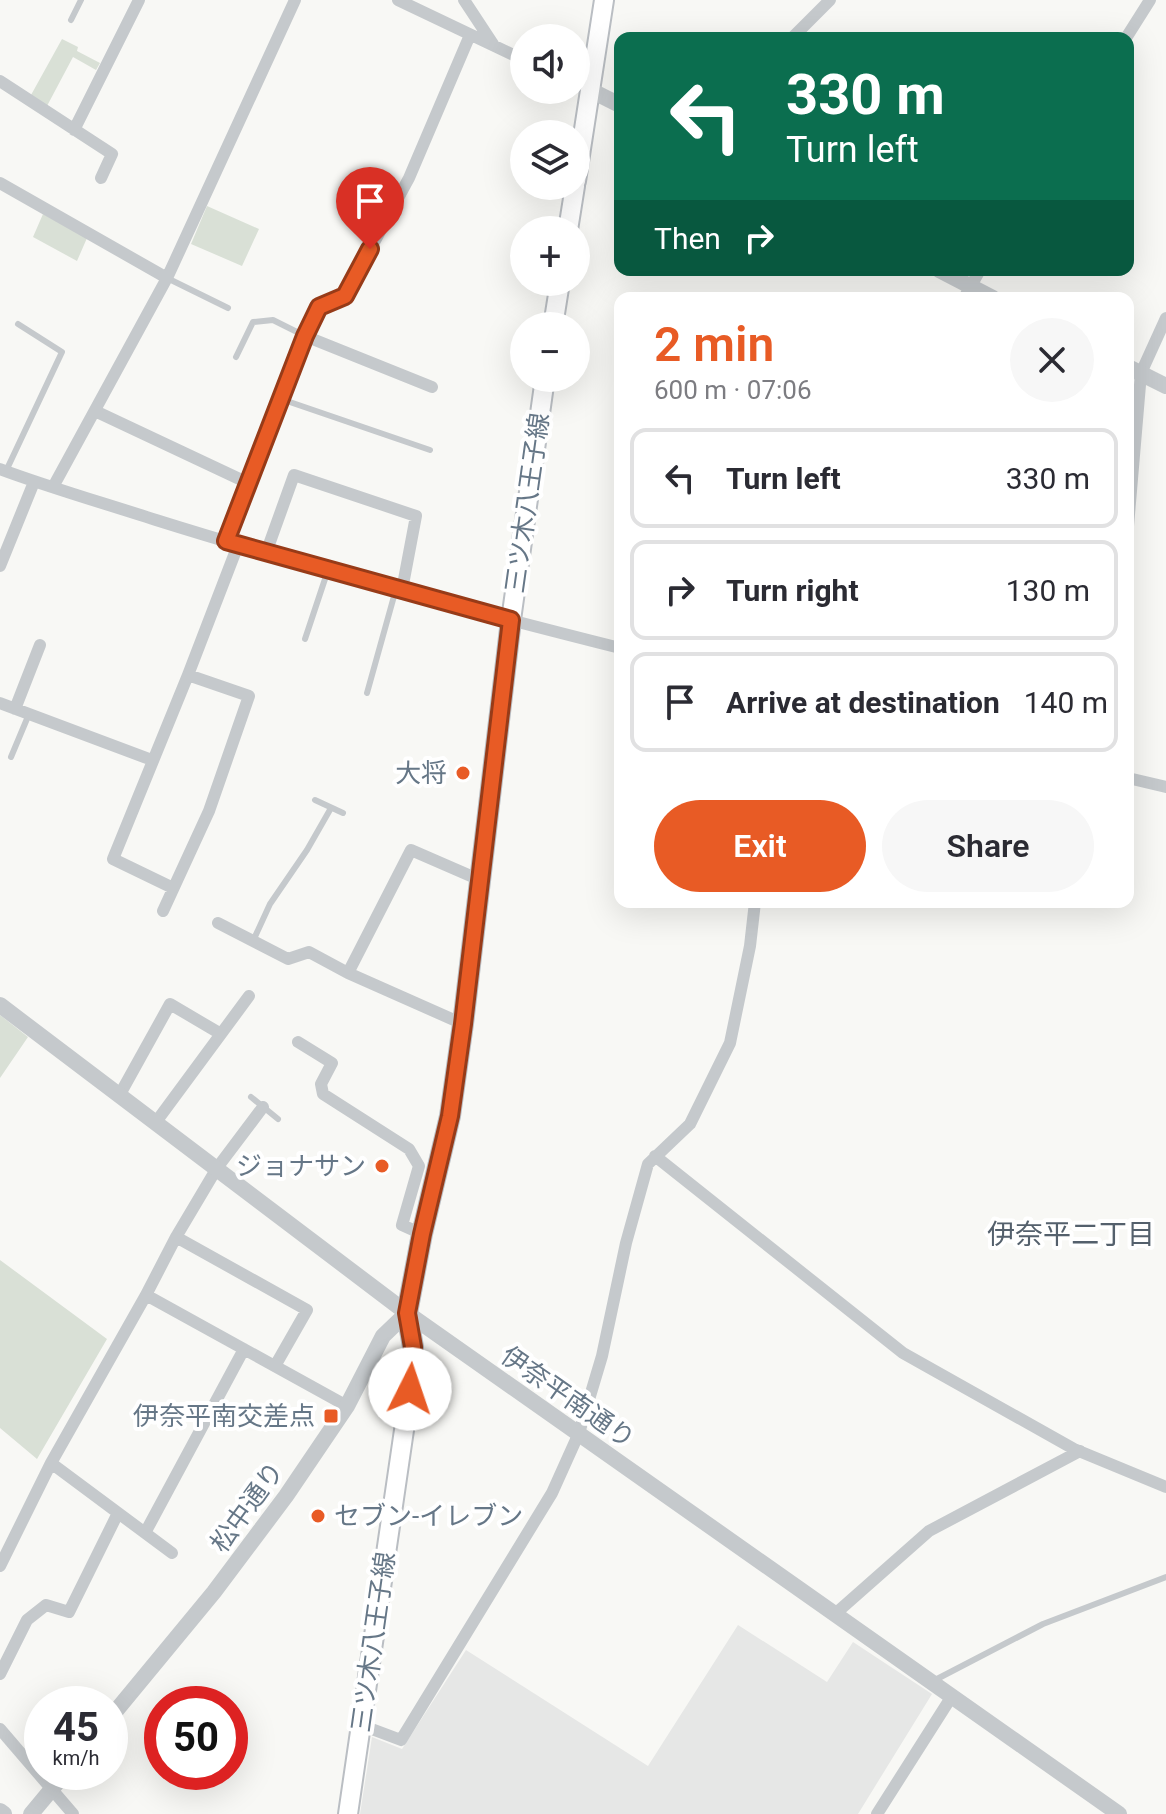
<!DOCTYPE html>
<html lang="en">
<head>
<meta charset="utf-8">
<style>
  body { margin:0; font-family:Roboto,"Noto Sans JP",sans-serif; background:#f7f7f7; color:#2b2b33; height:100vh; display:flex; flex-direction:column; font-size:30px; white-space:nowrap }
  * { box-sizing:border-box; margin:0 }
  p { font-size:26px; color:#7c7c81 }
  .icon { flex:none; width:44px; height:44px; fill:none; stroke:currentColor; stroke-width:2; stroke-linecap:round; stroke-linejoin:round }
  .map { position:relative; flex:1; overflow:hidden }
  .panel { position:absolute; left:614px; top:292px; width:520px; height:616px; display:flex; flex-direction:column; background:#fff; border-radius:16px; box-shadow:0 8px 32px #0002 }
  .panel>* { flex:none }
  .top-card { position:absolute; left:614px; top:32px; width:520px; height:244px; border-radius:16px; box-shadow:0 8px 32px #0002; background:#0b6e4f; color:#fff; overflow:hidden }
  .controls { position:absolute; left:510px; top:24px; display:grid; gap:16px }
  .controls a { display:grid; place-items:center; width:80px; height:80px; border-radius:50%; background:#fff; box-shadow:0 8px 32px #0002; font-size:40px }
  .speed { position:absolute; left:24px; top:1686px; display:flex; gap:16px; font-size:40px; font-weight:700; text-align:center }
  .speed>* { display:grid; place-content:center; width:104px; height:104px; border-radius:50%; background:#fff; box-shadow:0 8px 32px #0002; line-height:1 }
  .speed small { font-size:20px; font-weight:400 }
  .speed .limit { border:12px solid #d22; background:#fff; color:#111 }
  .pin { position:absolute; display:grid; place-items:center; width:68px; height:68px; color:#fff; margin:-82px -34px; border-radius:50% 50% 50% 0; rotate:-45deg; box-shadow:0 0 8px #0007 }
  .pin .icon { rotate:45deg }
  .me { position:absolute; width:88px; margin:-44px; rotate:4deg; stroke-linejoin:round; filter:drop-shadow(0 0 6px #0008) }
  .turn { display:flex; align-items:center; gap:28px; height:168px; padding:0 40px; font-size:36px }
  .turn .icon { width:104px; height:104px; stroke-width:2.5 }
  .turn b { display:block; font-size:56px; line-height:68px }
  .then { display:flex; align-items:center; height:76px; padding:0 40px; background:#0003; gap:16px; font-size:30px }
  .round { display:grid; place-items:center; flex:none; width:84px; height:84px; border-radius:42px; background:#f7f7f7 }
  .overview { display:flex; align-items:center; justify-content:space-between; height:136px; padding:0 40px }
  h1 { font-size:48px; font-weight:600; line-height:60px; color:#e85b25 }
  .cta { display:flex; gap:16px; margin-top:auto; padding:16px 40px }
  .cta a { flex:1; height:92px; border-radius:48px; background:#e85b25; color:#fff; font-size:32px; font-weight:600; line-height:92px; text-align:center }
  .cta a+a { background:#f7f7f7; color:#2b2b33 }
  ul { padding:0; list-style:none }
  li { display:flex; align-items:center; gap:24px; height:100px; margin:0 16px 12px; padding:0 24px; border:4px solid #e1e1e2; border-radius:16px }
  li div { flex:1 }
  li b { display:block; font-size:30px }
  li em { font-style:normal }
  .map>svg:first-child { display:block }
</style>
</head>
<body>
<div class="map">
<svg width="1166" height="1814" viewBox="0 0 1166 1814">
  <rect width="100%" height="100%" fill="#f8f8f5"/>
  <path fill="#e6e7e6" d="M 738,1625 L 827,1682 L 853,1642 L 932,1694 L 858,1814 L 360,1814 L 372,1737 L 402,1749 L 466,1650 L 648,1766 Z"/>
  <path fill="#d9e0d6" d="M 62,39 L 78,47 L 77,51 L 100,63 L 96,70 L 73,57 L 47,106 L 31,95 Z
    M 207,206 L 259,229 L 242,266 L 191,244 Z
    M 43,214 L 87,238 L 77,261 L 33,237 Z
    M 0,1015 L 28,1037 L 0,1078 Z
    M 0,1260 L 107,1339 L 37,1459 L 0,1428 Z"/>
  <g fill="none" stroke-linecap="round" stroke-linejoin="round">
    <g stroke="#babec3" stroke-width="22">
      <path id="secondary" d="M 576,181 L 604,0
        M 568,230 L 575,186
        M 553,326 L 560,282
        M 348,1814 L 410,1389 L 413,1347 L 407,1313 L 422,1234 L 450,1116 L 463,1024 L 511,620 L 545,378"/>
    </g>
    <path stroke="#c5c9cc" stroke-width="6" d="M 71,20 L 81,0
      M 167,278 L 228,308
      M 236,357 L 253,322 L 273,320 L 305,336
      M 281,399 L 430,450
      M 6,471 L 62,352 L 18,324
      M 305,639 L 328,570
      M 367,693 L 396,589
      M 11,757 L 29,714
      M 315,800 L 343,813
      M 253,941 L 270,904 L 307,850 L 331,808
      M 251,1097 L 278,1119
      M 935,1680 L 1043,1624 L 1166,1577"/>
    <path stroke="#c5c9cc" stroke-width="12" d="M 398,0 L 524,60
      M 464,0 L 493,44
      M 792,38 L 830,0
      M 1126,38 L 1150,0
      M 0,81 L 112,154 L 101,178
      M 74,130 L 139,0
      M 0,183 L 167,278
      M 964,298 L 980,270
      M 305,336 L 432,387
      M 95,411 L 248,483
      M 0,469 C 51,488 104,503 156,520 C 309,568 465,609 620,648
      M 53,487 L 167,278 L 295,0
      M 1128,526 L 1141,373 L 1166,318
      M 226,541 L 305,336 L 319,307 L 345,296 L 409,178 L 470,35
      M 266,553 L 294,475 L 416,516 L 402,590
      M 0,566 L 34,482
      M 0,703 L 152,760
      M 15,709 L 40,645
      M 1128,778 L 1166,787
      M 173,888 L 113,859 L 188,675 L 238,545
      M 163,911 L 209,811 L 249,696 L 188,675
      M 218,923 L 288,959 L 309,952 L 348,973 L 463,1024
      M 348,973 L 411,850 L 480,880
      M 298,1042 L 332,1063 L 321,1084 L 323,1094 L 409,1149 L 419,1166 L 402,1225 L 422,1234
      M 119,1096 L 170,1004 L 221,1034
      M 156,1122 L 249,996
      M 655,1156 L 903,1353 L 1074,1449 L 1166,1487
      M 176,1237 L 307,1310 L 275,1366
      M 146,1295 L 347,1406
      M 51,1463 L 172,1553
      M 145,1533 L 244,1349
      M 0,1566 L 51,1463 L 146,1295 L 176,1237 L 217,1168 L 263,1107
      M 835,1614 L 929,1531 L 1080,1451
      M 0,1674 L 27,1620 L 46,1605 L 69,1612 L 118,1513
      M 361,1725 L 401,1740 L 552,1493 L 579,1433 L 602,1356 L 626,1243 L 648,1164 L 690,1124 L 730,1043 L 750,946 L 755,902
      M 0,1729 L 73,1814
      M 877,1814 L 952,1696"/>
    <path stroke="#c5c9cc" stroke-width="16" d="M 590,90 L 620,105
      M 939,270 L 993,298
      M 1128,367 L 1166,386
      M 0,1005 L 407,1313 L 1119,1814
      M 110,1718 L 214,1592 L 286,1496 L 347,1406 L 383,1336 L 407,1313
      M 0,1811 L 4,1814
      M 31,1814 L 66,1772"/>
    <use href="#secondary" stroke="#fff" stroke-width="18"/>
  </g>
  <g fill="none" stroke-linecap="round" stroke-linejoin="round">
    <g stroke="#973b18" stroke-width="20">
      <path id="route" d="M 370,249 L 345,296 L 319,307 L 305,336 L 226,541 L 511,620 L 463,1024 L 450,1116 L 422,1234 L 407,1313 L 413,1347 L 410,1389"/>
    </g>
    <use href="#route" stroke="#e85b25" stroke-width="14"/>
  </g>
  <g fill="#e85b25" stroke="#fff" stroke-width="3">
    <circle cx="463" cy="773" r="8"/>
    <circle cx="382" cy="1166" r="8"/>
    <rect x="323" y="1408" width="16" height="16" rx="4"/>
    <circle cx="318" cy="1516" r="8"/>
  </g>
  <g text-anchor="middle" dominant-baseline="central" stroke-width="8" stroke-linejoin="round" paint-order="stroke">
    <g font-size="26" fill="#667787" stroke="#fff">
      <text transform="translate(527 503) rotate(-82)">三ツ木八王子線</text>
      <text transform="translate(568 1397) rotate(35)">伊奈平南通り</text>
      <text transform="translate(247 1507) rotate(-54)">松中通り</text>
      <text transform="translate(373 1642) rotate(-82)">三ツ木八王子線</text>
    </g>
    <g font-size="26" fill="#667787" stroke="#fff" text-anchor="end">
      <text x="447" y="773">大将</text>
      <text x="366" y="1166">ジョナサン</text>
      <text x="315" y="1416">伊奈平南交差点</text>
      <text x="334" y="1516" text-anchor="start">セブン-イレブン</text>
    </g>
    <g font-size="28" fill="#54606c" stroke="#fff">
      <text x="1071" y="1234">伊奈平二丁目</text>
    </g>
  </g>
</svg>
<div class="controls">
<a><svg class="icon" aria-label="sound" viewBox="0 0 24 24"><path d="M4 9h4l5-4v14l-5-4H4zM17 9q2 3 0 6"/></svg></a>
<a><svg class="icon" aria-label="layers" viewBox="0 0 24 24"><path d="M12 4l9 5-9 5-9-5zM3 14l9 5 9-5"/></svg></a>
<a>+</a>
<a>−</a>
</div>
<div class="speed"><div>45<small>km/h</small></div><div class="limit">50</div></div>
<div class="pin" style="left:370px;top:249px;background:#d93025"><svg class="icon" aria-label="arrive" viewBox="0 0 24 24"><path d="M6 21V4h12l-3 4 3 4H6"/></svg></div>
<svg class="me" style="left:410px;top:1389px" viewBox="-20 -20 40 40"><circle r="19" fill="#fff"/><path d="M0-13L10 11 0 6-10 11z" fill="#e85b25"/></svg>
<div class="top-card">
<div class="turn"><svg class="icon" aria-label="left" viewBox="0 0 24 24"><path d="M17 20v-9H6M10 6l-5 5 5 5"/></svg><div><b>330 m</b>Turn left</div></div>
<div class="then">Then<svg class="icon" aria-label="right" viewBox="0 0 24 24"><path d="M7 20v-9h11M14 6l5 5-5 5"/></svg></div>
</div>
<section class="panel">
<div class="overview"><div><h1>2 min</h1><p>600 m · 07:06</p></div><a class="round"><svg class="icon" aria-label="close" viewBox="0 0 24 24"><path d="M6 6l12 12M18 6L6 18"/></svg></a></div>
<ul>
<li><svg class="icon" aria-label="left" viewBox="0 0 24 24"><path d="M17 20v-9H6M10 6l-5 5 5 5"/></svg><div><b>Turn left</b></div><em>330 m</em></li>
<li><svg class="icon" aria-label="right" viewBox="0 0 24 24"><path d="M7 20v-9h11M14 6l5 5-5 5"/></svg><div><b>Turn right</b></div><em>130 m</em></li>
<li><svg class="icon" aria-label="arrive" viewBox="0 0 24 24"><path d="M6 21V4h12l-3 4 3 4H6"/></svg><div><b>Arrive at destination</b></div><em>140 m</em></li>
</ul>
<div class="cta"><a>Exit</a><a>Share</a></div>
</section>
</div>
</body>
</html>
